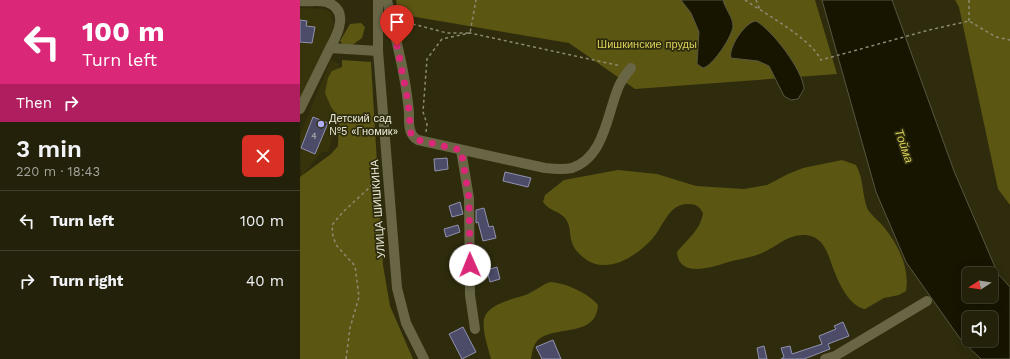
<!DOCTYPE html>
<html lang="en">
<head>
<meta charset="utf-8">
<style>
  body { margin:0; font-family:"Work Sans",sans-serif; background:#2f2e18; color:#f1f3f6; height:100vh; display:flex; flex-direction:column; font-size:15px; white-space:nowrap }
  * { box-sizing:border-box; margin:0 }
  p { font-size:13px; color:#a3a39c }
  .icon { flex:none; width:22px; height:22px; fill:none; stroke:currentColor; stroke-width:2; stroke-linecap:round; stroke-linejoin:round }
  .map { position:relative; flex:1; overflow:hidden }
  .sheet { display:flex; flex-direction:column; background:#23210a; width:300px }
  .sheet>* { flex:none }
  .hud { background:#db2777; color:#fff; overflow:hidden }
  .needle { width:26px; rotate:258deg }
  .buttons { position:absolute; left:662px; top:267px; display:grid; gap:8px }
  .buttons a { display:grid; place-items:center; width:36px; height:36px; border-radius:6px; background:#23210a; box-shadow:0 2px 10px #0003,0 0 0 1px #403e2b; font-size:20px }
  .pin { position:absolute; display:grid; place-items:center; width:34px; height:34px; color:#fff; margin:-41px -17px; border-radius:50% 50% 50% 0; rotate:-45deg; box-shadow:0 0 4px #0007 }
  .pin .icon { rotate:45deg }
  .me { position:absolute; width:44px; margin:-22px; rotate:359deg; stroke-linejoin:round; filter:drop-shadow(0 0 3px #0008) }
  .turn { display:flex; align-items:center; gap:14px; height:84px; padding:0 16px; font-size:18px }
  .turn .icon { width:52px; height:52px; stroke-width:2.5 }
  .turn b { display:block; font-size:28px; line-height:34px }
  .then { display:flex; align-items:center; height:38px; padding:0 16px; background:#0003; gap:8px; font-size:15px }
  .round { display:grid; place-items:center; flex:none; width:42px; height:42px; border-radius:6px; background:#2f2e18 }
  .head { display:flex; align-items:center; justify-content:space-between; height:68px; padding:0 16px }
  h1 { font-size:24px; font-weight:600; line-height:30px }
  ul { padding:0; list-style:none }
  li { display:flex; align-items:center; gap:12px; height:60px; padding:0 16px; border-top:1px solid #403e2b }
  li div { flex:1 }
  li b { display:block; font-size:15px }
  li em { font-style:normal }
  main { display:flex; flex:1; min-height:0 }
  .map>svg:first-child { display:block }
</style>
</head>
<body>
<main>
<section class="sheet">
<div class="hud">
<div class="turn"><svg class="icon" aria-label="left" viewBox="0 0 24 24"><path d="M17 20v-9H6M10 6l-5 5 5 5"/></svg><div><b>100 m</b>Turn left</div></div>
<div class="then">Then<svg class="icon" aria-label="right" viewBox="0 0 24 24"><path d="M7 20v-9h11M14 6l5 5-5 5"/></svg></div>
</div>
<div class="head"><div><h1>3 min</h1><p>220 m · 18:43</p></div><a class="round" style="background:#d93025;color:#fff"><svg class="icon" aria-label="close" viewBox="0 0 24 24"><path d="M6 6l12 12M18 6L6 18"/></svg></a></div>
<ul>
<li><svg class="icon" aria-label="left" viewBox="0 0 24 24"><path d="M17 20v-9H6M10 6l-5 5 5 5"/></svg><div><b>Turn left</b></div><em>100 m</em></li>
<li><svg class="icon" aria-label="right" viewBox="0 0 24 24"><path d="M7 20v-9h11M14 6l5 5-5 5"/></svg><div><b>Turn right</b></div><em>40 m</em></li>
</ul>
</section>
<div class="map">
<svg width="710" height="359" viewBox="0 0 710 359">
  <rect width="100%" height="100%" fill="#2f2c0d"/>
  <path fill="#37340b" d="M 0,8 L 25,9 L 31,13 L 34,23 L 32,33 L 0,99 Z
    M 31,60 L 39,64 L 37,134 L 32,137 L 29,151 L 20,153 L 1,178 L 0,135 Z"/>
  <path fill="#5c5613" d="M 96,0 L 515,0 L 537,74 L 335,89 L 269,43 L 98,14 Z
    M 655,0 L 710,0 L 710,205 L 698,189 L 659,7 Z
    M 61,23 L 65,27 L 62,38 L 51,46 L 43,45 L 40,41 L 50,24 Z
    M 42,60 L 71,62 L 83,265 L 90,306 L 113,359 L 0,359 L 0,177 L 31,154 L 38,146 L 39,118 L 31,107 L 25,93 L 28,78 L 32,71 L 42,67 Z
    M 542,160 L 556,165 C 564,179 562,197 568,210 C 572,216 579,221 583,226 C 598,244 610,268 606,291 L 599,295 L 584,298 L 565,309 C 551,307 540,286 535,273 C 528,257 526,235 503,235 C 487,235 476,247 462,253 C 453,257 442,259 432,261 C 415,266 379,280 377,252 C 387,240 401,229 403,213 C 400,207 396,204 389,204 C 369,203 364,225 353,238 C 337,256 307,276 284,258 C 264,242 275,232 265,218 C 258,210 250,212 243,202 L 245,195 L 264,180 L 318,170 L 357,174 L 396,186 L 444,189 L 467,185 L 488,174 L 503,168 Z
    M 250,282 C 266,283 288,293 298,305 C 296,339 254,324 237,341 C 233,346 232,353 231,359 L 191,359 C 188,347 182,331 184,319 C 188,303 215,299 228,294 C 236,290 242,285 250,282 Z"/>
  <path fill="#171500" stroke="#575641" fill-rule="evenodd" d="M 381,0 L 423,0 C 425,9 433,17 433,26 C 433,35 413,66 403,68 L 397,64 L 399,32 L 391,13 Z
    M 522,0 L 592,0 L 654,171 L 698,274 L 710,287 L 710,359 L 681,359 L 661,340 L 606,262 L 576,192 ZM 669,274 L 691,274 L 691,296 L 669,296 ZM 669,318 L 691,318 L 691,340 L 669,340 Z
    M 456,21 C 472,30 503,70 504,89 L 498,99 L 491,100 L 484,96 L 469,66 L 458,61 L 431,58 C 428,48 445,22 456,21 Z"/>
  <path fill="#4c4c69" stroke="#9191b2" d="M 0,20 L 7,21 L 6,26 L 15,27 L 12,43 L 0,42 Z
    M 13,117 L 28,123 L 15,154 L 1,148 Z
    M 147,158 L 148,169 L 135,171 L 134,159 Z
    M 205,172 L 231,178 L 228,187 L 203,181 Z
    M 160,202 L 163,214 L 152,217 L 149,206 Z
    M 184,208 L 189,227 L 193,226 L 196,238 L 183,241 L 178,222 L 176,223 L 176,210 Z
    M 158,225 L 160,232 L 146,237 L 144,229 Z
    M 197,267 L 200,279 L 190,282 L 187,270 Z
    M 543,322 L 549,336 L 528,344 L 530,349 L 504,359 L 481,359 L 484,357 L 481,348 L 490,346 L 492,354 L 522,344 L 519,336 L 536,329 L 534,326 Z
    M 163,327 L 176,352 L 162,359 L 149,334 Z
    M 253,340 L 261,359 L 242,359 L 236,347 Z
    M 464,346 L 467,359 L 459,359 L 457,348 Z"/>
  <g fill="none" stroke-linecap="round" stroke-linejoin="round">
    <path stroke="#8c8a71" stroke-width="1.5" stroke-dasharray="3 3" stroke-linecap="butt" d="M 445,0 C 467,15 510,38 521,60 L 629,30 L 669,21 L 696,37 L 710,40
      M 456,0 L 460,10
      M 669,0 L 669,21
      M 101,21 L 147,33 L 170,33 L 176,0
      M 126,132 L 127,124 L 123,112 L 127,59 L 142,39 L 170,33 L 321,66
      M 46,359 L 50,328 L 59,297 L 55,266 L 37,246 L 33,237 L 32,225 L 43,212 L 70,187 L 78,170"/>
    <path stroke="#686645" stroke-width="10" d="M 87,0 C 95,37 106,75 109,113 C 109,123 108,135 118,140 L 245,168 C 254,169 263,170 272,168 C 305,157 307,113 319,86 C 322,79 327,73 331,68
      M 0,1 C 8,2 18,0 26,2 C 50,9 38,34 30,48
      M 78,51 L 97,288 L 106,323 L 124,359
      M 0,109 L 30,48 L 78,51 L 78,0
      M 161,150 L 169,198 L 170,295 L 175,329
      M 525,359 L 535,356 L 627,301"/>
  </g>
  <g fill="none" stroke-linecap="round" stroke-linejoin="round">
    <path stroke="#db2777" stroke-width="7" stroke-dasharray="0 12.6" d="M 97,46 L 108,101 L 111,135 L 118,140 L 161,150 L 169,198 L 170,265"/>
  </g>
  <circle fill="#afaefa" stroke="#2f2c0d" stroke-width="1.5" cx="21" cy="124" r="4"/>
  <g text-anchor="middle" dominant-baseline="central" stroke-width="3.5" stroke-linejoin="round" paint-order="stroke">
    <g font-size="9" fill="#c5c4be">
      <text x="14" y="136">4</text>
    </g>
    <g font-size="11" fill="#dad15b" stroke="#2f2c0d">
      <text x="347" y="44">Шишкинские пруды</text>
    </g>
    <g font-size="11" fill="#edecda" stroke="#2f2c0d" text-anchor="start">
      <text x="29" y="118">Детский сад<tspan x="29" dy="13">№5 «Гномик»</tspan></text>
    </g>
    <g font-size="11" fill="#edecda" stroke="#2f2c0d">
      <text transform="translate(78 209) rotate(-94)">УЛИЦА ШИШКИНА</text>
    </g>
    <g font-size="12" font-style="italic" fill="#d6cd56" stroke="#2f2c0d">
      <text transform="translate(604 146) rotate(71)">Тойма</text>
    </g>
  </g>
</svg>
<div class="buttons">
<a><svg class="needle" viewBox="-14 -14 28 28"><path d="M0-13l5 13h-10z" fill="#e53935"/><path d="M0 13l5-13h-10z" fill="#a3a39c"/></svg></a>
<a><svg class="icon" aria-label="sound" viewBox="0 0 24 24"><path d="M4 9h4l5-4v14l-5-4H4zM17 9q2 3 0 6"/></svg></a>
</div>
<div class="pin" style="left:97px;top:46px;background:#d93025"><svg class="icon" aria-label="arrive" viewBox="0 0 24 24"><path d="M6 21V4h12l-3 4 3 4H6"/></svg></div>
<svg class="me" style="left:170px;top:265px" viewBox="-20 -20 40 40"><circle r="19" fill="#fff"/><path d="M0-13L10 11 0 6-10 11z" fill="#db2777"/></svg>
</div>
</main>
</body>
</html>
